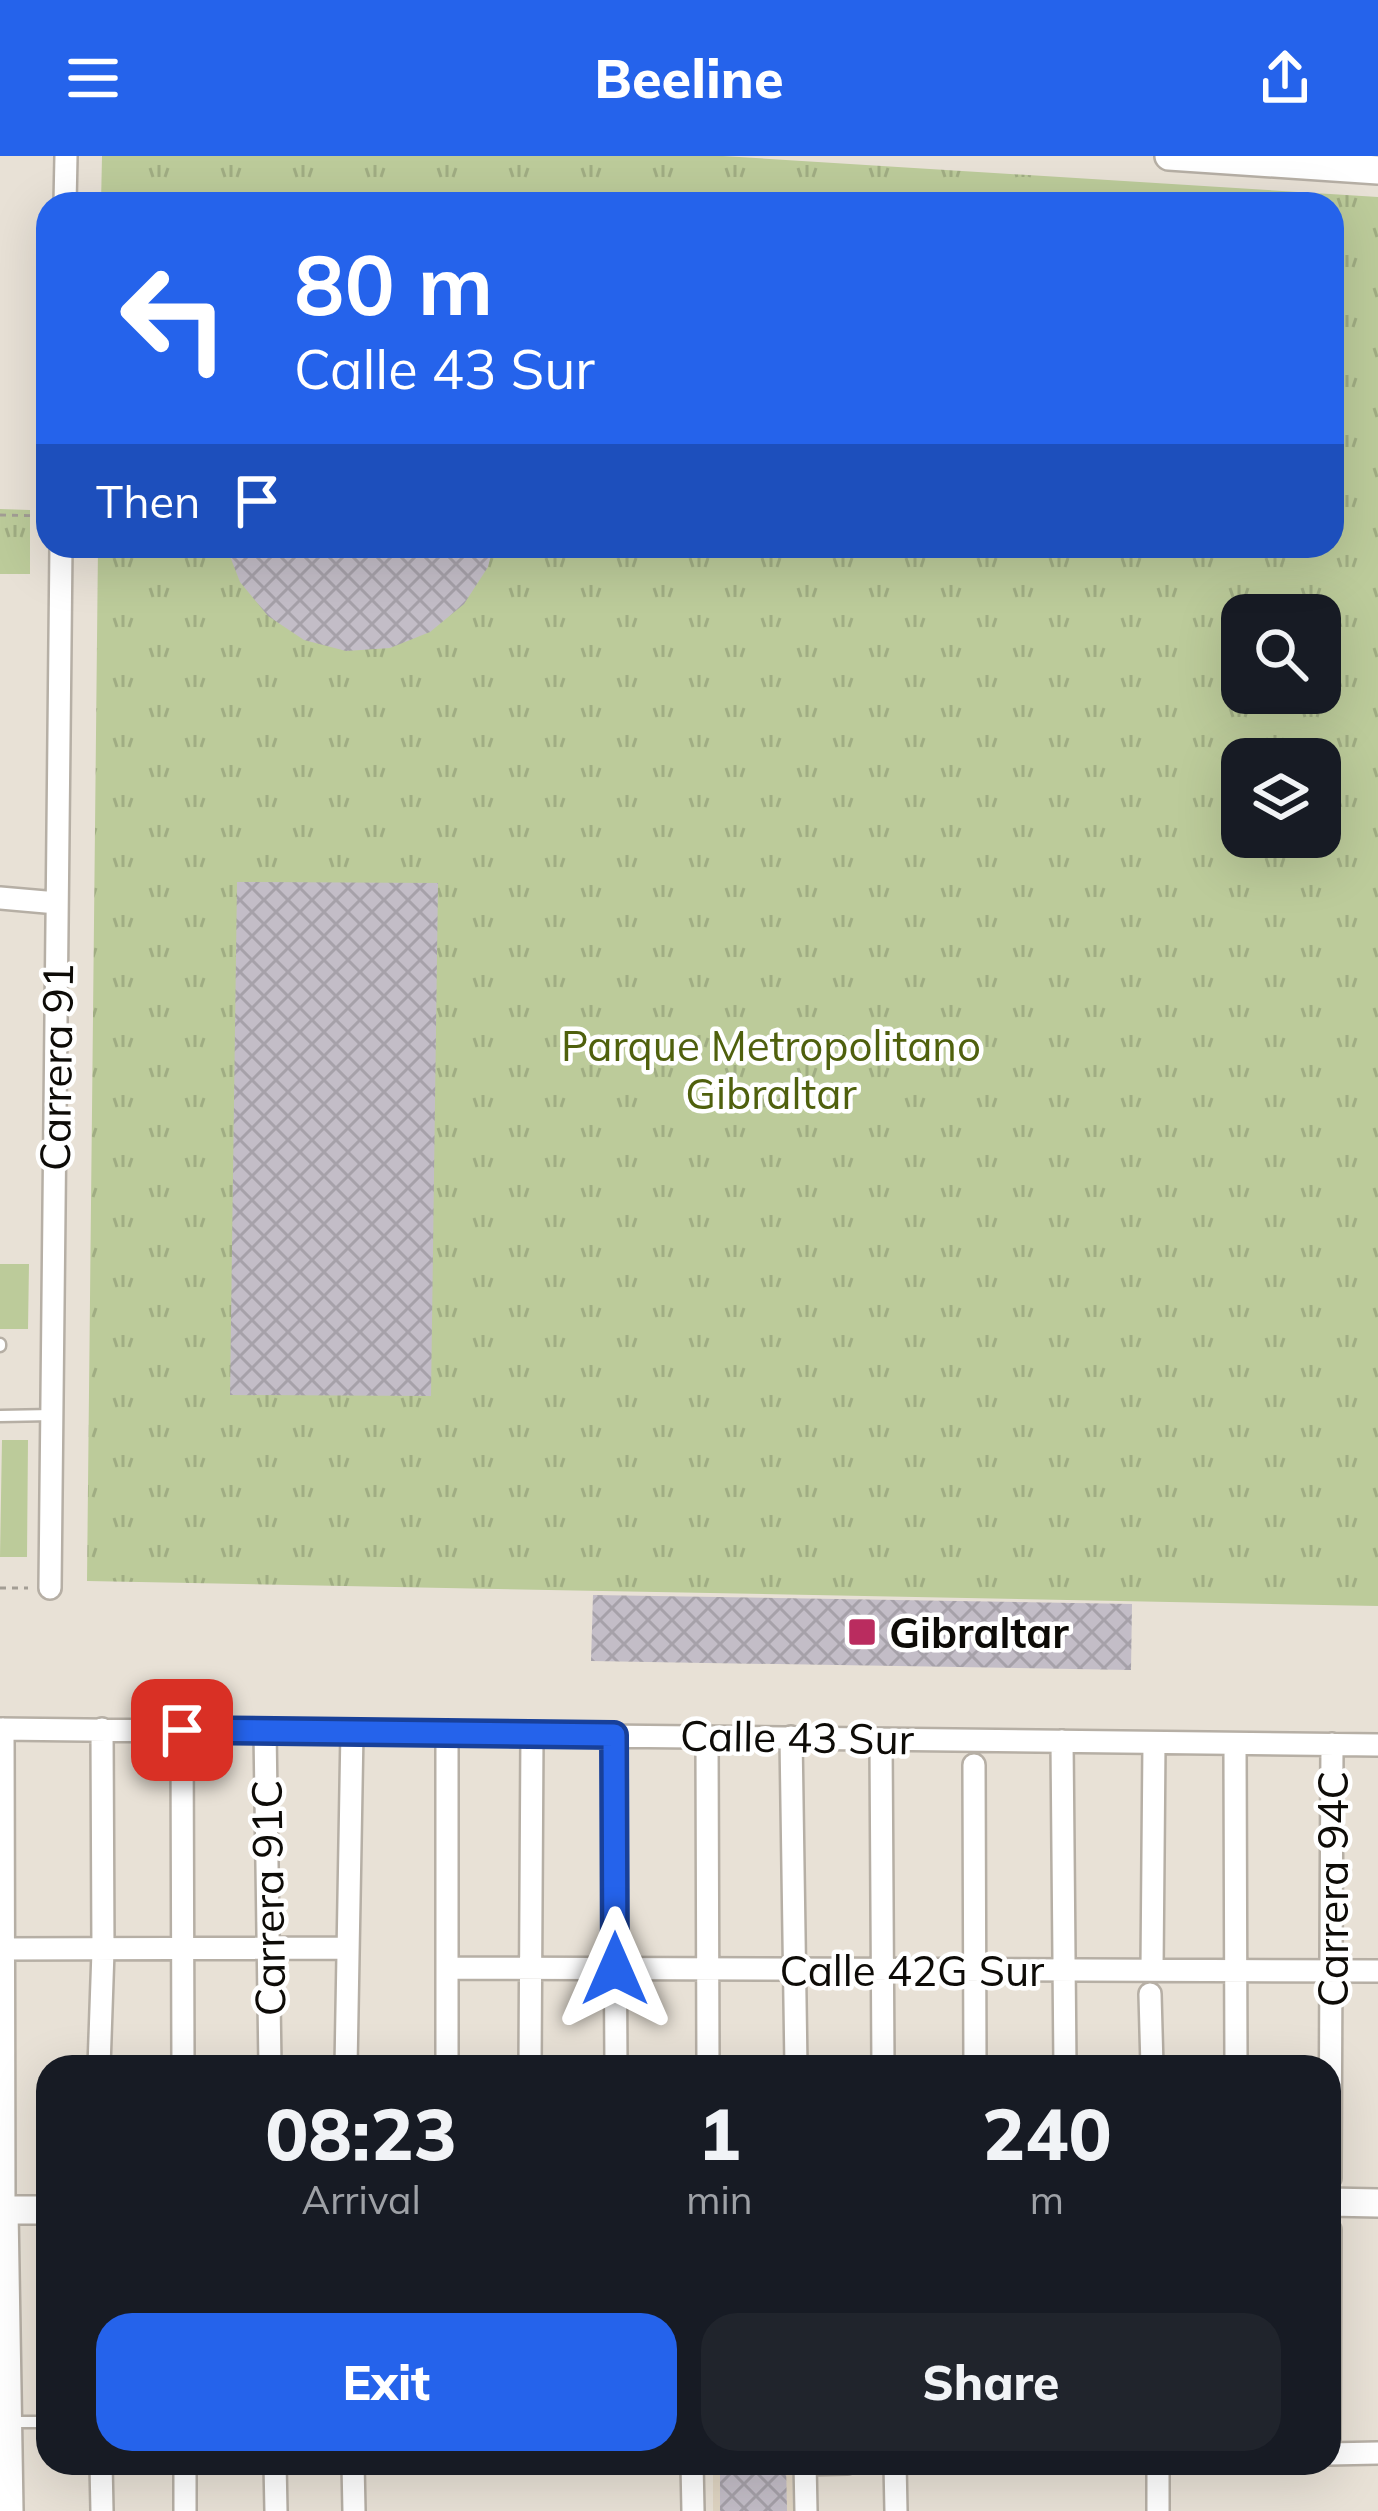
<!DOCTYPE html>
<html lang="en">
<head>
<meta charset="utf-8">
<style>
  body { margin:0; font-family:Mulish,sans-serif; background:#20242c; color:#f1f3f6; height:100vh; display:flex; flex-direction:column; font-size:45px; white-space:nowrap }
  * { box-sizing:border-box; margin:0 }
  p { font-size:39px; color:#9ea1a6 }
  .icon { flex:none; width:66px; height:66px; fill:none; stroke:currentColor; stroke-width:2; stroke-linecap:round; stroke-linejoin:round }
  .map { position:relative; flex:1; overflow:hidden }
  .sheet { position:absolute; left:36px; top:1899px; width:1305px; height:420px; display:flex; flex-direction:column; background:#171b24; border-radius:36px; box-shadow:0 12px 48px #0002 }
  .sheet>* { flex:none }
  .guide { position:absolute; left:36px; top:36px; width:1308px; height:366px; border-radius:36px; box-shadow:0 12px 48px #0002; background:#2563eb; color:#fff; overflow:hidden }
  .tools { position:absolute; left:1221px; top:438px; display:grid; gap:24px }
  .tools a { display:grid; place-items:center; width:120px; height:120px; border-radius:24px; background:#171b24; box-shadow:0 12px 48px #0002; font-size:60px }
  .pin { position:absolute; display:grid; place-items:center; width:102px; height:102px; color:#fff; margin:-51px; border-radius:24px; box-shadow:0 6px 18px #0006 }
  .me { position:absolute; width:132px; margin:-66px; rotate:0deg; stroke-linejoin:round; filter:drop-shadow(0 0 9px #0008) }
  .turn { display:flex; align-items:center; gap:42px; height:252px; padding:0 60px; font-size:54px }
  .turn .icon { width:156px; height:156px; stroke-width:2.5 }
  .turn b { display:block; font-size:84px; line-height:102px }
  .then { display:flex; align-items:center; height:114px; padding:0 60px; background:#0003; gap:24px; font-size:45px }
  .eta { display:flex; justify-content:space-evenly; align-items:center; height:204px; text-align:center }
  .eta b { font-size:72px; font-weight:800; line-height:84px }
  .action { display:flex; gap:24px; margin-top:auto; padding:24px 60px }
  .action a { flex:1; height:138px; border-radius:36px; background:#2563eb; color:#fff; font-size:48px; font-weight:800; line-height:138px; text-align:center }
  .action a+a { background:#20242c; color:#f1f3f6 }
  header { display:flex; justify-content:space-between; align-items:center; height:156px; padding:0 60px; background:#2563eb; color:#fff; font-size:54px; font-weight:800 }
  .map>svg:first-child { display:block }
</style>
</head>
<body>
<header><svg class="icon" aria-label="menu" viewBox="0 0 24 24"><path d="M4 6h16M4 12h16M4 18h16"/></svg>Beeline<svg class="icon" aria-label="share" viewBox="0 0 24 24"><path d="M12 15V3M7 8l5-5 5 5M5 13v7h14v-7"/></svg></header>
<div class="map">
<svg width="1378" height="2355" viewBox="0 0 1378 2355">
  <defs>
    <pattern id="park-tufts" width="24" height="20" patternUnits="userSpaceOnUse" patternTransform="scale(3)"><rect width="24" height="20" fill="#bccb9a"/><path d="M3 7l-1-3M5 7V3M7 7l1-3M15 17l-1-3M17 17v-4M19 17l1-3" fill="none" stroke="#a0ad83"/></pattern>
    <pattern id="building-cross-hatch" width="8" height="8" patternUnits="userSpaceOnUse" patternTransform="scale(3)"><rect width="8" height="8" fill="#c3bdc7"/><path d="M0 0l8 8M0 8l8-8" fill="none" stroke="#a6a1a9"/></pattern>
  </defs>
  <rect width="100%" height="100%" fill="#e8e1d6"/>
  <path fill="#e0d5c3" d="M 713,2307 L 792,2307 L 793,2355 L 713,2355 Z"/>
  <path fill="#bccb9a" d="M 0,1108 L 29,1108 L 28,1173 L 0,1173 Z
    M 2,1284 L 28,1284 L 27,1401 L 0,1401 Z"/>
  <path fill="url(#park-tufts)" fill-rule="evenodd" d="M 102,0 L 723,0 L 1378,41 L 1378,1450 L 87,1425 L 98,390 L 1332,390 L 1332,48 L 101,48 ZM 1242,459 L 1320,459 L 1320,537 L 1242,537 ZM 1242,603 L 1320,603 L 1320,681 L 1242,681 Z
    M 0,353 L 30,354 L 30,418 L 0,418 Z"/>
  <path fill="url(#building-cross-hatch)" d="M 226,390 L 493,390 L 488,411 L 464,448 L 430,476 L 390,492 L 346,495 L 304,484 L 268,460 L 240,426 Z
    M 237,726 L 438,727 L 431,1240 L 230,1239 Z
    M 593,1439 L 1132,1448 L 1131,1514 L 591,1505 Z
    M 720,2307 L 786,2307 L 787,2355 L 720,2355 Z"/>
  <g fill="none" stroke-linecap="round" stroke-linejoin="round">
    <g stroke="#b6afa5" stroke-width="15">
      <path id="lane" d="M 0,1188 L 0,1190
        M 0,1260 L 52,1259
        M 9,2266 L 48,2266"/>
    </g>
    <g stroke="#b6afa5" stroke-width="26">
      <path id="street" d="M 65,48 L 66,0
        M 0,742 L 57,747
        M 50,1432 L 61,390
        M 0,1573 L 1378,1589
        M 3,1573 L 4,2054
        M 182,1573 L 183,1911
        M 265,1574 L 270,1911
        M 614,1579 L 616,1911
        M 707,1580 L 708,1911
        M 791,1581 L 796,1911
        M 881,1584 L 883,1911
        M 1062,1585 L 1065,1911
        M 1235,1589 L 1236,1911
        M 974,1609 L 975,1911
        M 0,1793 L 346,1792
        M 447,1812 L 1378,1815
        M 1152,1813 L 1154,1587
        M 1150,1838 L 1152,1911
        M 99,1911 L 103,1795 L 102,1573
        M 346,1911 L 352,1575
        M 447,1911 L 447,1577
        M 530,1911 L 532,1578
        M 1330,2022 L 1332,1588
        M 1329,2291 L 1330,2074
        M 1329,2298 L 1378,2297
        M 101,2307 L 102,2355
        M 185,2307 L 185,2355
        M 275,2307 L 276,2355
        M 353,2307 L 354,2355
        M 692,2307 L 693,2355
        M 805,2307 L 806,2355
        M 895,2307 L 896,2355
        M 1158,2307 L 1158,2355
        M 805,2308 L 847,2307"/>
    </g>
    <g stroke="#b6afa5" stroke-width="32">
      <path id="secondary" d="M 1169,0 L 1378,14
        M 1329,2046 L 1378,2047
        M 0,2054 L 48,2054
        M 4,2054 L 9,2355"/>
    </g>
    <path stroke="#a39e95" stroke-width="3" stroke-dasharray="6 6" stroke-linecap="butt" d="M 0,359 L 48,360
      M 0,1432 L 28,1432"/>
    <use href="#lane" stroke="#fff" stroke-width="10"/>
    <use href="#street" stroke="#fff" stroke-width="21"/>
    <use href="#secondary" stroke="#fff" stroke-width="27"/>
  </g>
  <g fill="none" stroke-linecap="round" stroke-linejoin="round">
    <g stroke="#184099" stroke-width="30">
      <path id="route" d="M 182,1574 L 614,1579 L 615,1813"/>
    </g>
    <use href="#route" stroke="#2563eb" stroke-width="21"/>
  </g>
  <rect fill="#ba2c5f" stroke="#fff" stroke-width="4.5" x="847" y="1461" width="30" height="30" rx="6"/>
  <g text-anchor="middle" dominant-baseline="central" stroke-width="9" stroke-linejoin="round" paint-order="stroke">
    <g font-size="42" fill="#4f600d" stroke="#fff">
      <text x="771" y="889">Parque Metropolitano<tspan x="771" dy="48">Gibraltar</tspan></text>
    </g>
    <g font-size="42" fill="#0d0b07" stroke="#fff">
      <text transform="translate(56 911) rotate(-89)">Carrera 91</text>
      <text transform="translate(797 1581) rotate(1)">Calle 43 Sur</text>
      <text transform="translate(1332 1733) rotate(-90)">Carrera 94C</text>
      <text transform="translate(268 1742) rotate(-91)">Carrera 91C</text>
      <text x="912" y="1814">Calle 42G Sur</text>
    </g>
    <g font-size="42" font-weight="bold" fill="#0d0b07" stroke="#fff" text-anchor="start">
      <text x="889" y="1476">Gibraltar</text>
    </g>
  </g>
</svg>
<div class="tools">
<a><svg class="icon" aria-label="search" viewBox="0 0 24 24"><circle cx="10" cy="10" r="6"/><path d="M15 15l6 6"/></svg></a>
<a><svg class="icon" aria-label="layers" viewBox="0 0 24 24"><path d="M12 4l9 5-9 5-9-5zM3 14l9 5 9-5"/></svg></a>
</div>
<div class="pin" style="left:182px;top:1574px;background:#d93025"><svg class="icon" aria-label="arrive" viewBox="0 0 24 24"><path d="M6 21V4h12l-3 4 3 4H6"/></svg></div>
<svg class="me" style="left:615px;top:1813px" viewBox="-20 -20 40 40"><path d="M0-17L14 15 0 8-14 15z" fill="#2563eb" stroke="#fff" stroke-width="4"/></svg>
<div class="guide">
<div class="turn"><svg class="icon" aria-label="left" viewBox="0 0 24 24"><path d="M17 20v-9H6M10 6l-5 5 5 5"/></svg><div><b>80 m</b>Calle 43 Sur</div></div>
<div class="then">Then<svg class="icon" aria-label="arrive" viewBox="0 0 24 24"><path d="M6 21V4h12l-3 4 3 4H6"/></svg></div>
</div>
<section class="sheet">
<div class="eta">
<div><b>08:23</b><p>Arrival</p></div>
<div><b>1</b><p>min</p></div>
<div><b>240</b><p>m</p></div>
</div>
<div class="action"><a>Exit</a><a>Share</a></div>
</section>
</div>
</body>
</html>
